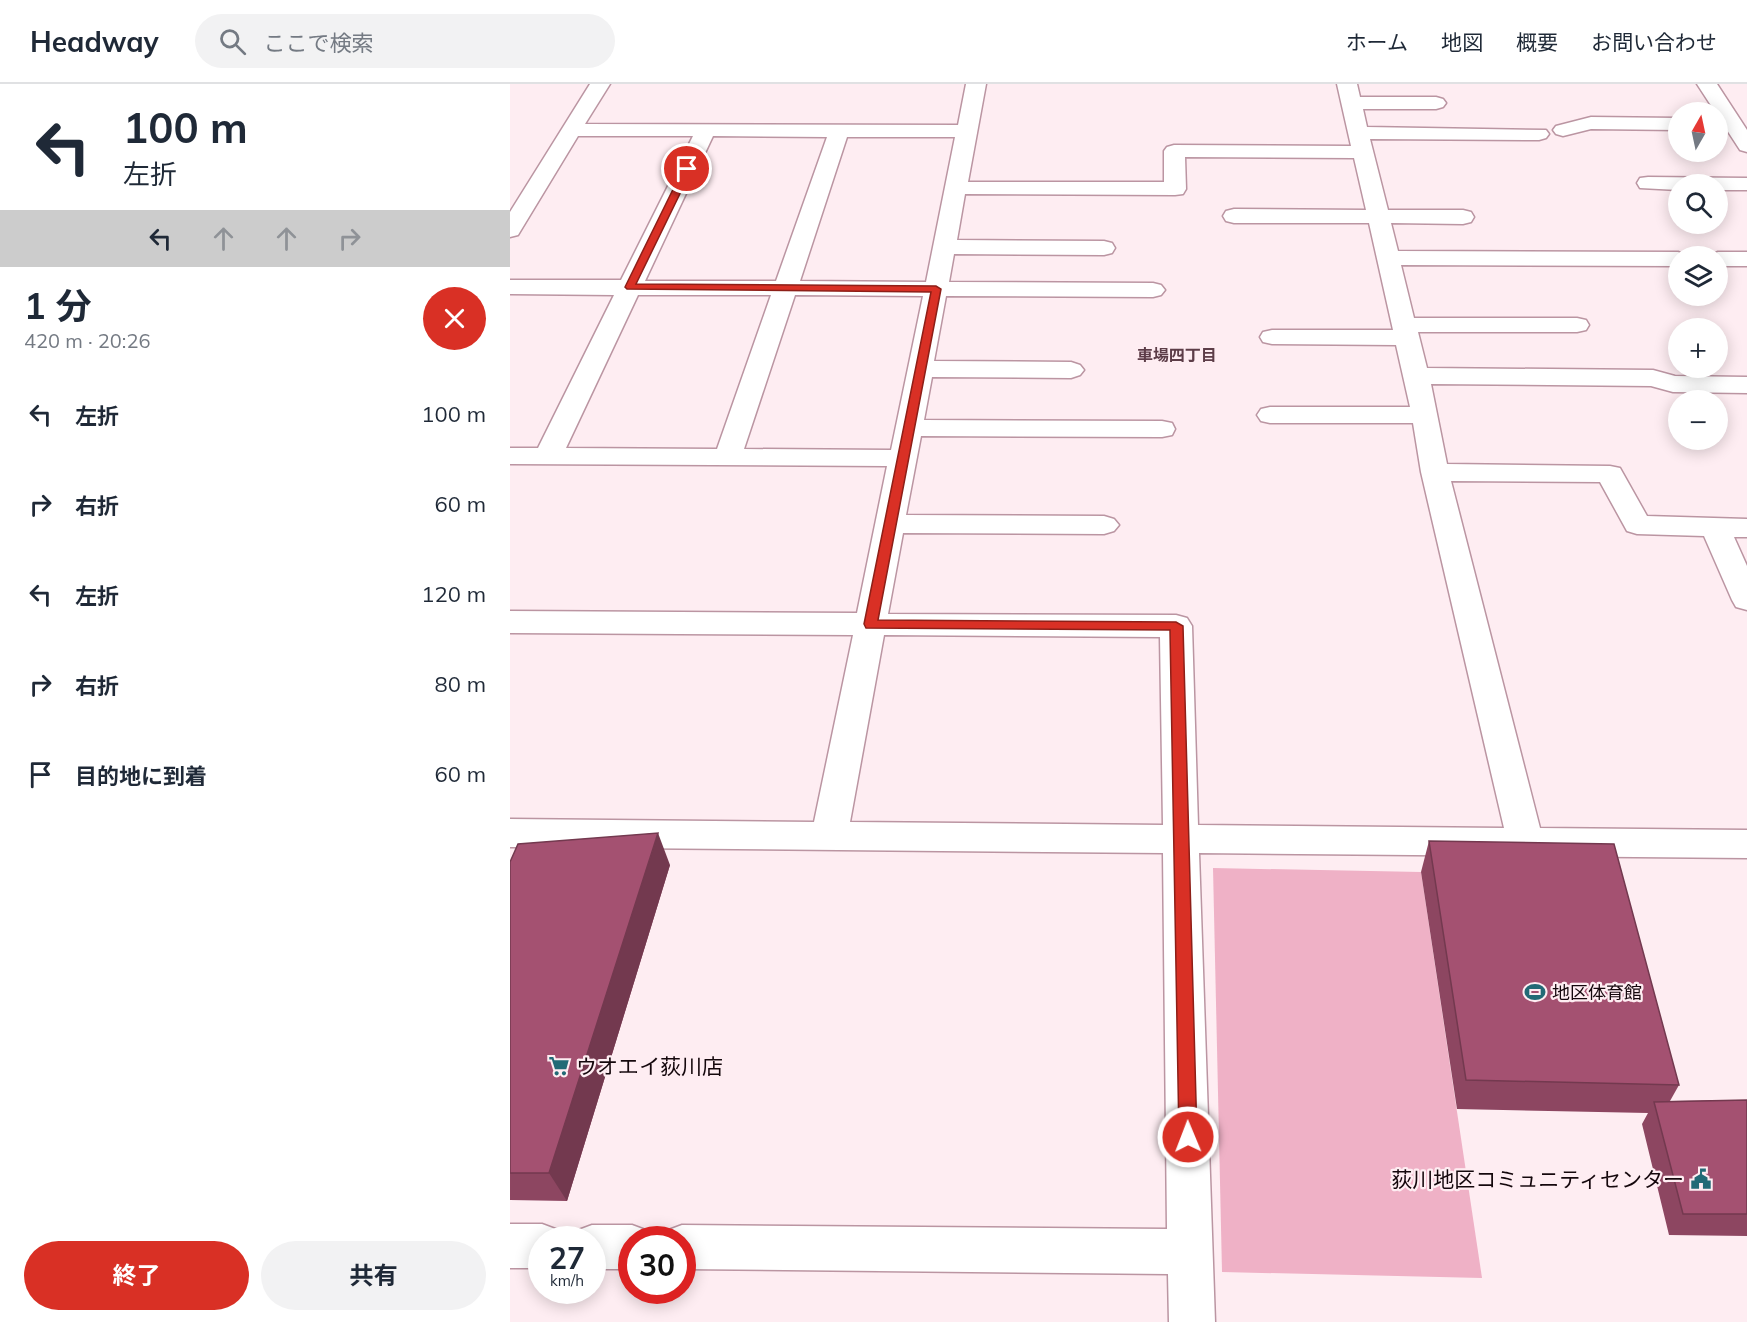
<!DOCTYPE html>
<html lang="ja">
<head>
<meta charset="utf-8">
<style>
  body { margin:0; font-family:Mulish,"Noto Sans JP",sans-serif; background:#f2f2f3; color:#1f2937; height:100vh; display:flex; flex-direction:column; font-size:22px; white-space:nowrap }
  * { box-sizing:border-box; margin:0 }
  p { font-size:20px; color:#747a83 }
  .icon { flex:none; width:33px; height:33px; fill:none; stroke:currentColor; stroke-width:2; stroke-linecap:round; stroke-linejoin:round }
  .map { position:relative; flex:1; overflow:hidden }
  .drawer { display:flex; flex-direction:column; background:#fff; width:510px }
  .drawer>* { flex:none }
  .guide { background:#fff; color:#1f2937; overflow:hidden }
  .needle { width:39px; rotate:9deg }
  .tools { position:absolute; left:1158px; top:18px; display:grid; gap:12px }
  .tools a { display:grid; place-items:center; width:60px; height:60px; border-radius:50%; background:#fff; box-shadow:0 3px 15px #0003; font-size:30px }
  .speed { position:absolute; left:18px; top:1142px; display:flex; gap:12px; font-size:30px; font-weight:700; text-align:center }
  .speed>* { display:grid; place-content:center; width:78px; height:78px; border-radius:50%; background:#fff; box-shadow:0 3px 15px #0003; line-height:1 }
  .speed small { font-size:15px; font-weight:400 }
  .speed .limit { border:9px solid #d22; background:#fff; color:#111 }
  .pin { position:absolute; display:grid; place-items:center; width:51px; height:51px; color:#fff; margin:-26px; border:3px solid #fff; border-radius:50%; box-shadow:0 2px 6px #0007 }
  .me { position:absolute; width:66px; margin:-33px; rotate:359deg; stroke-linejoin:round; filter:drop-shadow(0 0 4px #0008) }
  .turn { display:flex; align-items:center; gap:21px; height:126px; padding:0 24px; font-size:27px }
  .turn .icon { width:78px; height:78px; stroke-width:2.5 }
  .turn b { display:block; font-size:42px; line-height:51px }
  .lanes { display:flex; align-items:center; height:57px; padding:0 24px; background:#0003; justify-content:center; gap:30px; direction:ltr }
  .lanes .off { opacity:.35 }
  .round { display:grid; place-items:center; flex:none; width:63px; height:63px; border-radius:32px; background:#f2f2f3 }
  .headline { display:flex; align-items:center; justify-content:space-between; height:102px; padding:0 24px }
  h1 { font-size:36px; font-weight:700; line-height:45px }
  .button { display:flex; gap:12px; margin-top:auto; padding:12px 24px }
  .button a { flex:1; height:69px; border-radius:36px; background:#d93025; color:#fff; font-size:24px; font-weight:700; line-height:69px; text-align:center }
  .button a+a { background:#f2f2f3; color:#1f2937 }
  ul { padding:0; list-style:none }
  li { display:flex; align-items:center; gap:18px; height:90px; padding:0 24px }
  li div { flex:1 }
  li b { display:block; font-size:22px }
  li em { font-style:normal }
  header { display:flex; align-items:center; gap:36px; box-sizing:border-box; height:84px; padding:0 30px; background:#fff; border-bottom:2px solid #e0e1e3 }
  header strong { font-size:28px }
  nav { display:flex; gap:33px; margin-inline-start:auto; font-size:21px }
  .search { width:420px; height:54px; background:#f2f2f3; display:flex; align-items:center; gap:15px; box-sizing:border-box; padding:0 21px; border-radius:33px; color:#747a83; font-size:22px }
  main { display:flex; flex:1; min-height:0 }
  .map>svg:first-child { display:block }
</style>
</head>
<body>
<header>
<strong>Headway</strong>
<div class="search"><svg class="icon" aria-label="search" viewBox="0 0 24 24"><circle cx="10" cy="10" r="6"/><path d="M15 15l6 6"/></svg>ここで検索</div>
<nav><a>ホーム</a><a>地図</a><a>概要</a><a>お問い合わせ</a></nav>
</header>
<main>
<section class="drawer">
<div class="guide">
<div class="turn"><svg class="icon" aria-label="left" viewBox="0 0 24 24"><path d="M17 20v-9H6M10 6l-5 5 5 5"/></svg><div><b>100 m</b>左折</div></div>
<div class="lanes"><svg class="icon" aria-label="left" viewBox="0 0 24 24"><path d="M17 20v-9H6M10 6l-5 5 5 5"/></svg><svg class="icon off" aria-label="ahead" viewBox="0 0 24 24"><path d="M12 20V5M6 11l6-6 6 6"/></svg><svg class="icon off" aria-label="ahead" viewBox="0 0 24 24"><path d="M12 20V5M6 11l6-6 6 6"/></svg><svg class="icon off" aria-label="right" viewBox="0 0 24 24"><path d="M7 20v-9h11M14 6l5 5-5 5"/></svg></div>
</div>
<div class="headline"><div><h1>1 分</h1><p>420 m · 20:26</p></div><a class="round" style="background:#d93025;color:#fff"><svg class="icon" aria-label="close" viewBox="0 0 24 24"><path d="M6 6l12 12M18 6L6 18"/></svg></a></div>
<ul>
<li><svg class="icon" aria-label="left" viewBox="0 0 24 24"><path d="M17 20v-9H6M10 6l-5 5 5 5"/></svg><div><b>左折</b></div><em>100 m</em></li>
<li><svg class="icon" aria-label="right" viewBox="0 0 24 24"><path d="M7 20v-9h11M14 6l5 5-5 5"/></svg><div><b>右折</b></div><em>60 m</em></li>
<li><svg class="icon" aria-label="left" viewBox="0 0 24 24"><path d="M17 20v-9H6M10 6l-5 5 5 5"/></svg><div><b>左折</b></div><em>120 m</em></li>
<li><svg class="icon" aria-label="right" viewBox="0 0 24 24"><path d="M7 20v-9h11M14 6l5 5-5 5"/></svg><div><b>右折</b></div><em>80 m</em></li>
<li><svg class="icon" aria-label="arrive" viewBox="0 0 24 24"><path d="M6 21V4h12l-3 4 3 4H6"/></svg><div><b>目的地に到着</b></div><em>60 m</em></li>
</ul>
<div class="button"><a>終了</a><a>共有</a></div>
</section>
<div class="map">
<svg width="1237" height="1238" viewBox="0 0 1237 1238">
  <rect width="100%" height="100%" fill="#feedf2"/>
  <path fill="#efb1c6" d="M 703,784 L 911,788 L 972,1194 L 712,1188 Z"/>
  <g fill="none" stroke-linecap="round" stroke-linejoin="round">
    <g stroke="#bb95a2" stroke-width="3">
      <path id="minor" d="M 80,0 L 100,0 L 75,40 L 448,41 L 456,0 L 476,0 L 458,98 L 654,98 L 654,67 L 657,63 L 664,61 L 841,62 L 827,0 L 847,0 L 850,13 L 926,13 L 933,15 L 936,19 L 933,23 L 926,25 L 853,25 L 857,43 L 1036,46 L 1039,50 L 1036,54 L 1029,56 L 860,55 L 878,126 L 953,126 L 961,128 L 964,133 L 961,138 L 953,140 L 881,139 L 888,167 L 1168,168 L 1178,172 L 1168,172 L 1168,182 L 891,181 L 904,234 L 1067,234 L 1076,236 L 1079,241 L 1076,246 L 1067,248 L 908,248 L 917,284 L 1143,286 L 1165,292 L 1237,293 L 1237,309 L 1163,308 L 1141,302 L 921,300 L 937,380 L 1100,382 L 1110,384 L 1137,432 L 1237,435 L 1237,453 L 1224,453 L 1237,482 L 1237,526 L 1226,523 L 1222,516 L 1194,452 L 1127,450 L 1117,447 L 1090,398 L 941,397 L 1030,744 L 1237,746 L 1237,774 L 689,769 L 705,1238 L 659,1238 L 658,1190 L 172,1185 L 172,1155 L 153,1155 L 156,1147 L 172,1141 L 657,1145 L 653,769 L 0,763 L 0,735 L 304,738 L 343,551 L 0,549 L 0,527 L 347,529 L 377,382 L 0,380 L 0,364 L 28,364 L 104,211 L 0,210 L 0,196 L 111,196 L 183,52 L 68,52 L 11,146 L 8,151 L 0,153 L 0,128 ZM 203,52 L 317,53 L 266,197 L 135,197 ZM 337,53 L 445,53 L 416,198 L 290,197 ZM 675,73 L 844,74 L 856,126 L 724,125 L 716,127 L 713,132 L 716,137 L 724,139 L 859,139 L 883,246 L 762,246 L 753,248 L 750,253 L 753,258 L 762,260 L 886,261 L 900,323 L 760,323 L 751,325 L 747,331 L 751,337 L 760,339 L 903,339 L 911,388 L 994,744 L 688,741 L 682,542 L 677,534 L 666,531 L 378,530 L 393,449 L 594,450 L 604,447 L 609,441 L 604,435 L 594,432 L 396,431 L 411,352 L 652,353 L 662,351 L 665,345 L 662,339 L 652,337 L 414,336 L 422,293 L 561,294 L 570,291 L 574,286 L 570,281 L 561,278 L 424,277 L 436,212 L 643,213 L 651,211 L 655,206 L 651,201 L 643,199 L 439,198 L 444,170 L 594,171 L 602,169 L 605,164 L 602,159 L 594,157 L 447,156 L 455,110 L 665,111 L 673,110 L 676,105 ZM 128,211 L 261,211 L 207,365 L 56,364 ZM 285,211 L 413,212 L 381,366 L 234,365 ZM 374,551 L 650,553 L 653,741 L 340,738 Z
        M 1187,0 L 1207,0 L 1237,46 L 1237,68 L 1230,66 Z
        M 1081,33 L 1168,34 L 1168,46 L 1081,45 L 1053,52 L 1046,50 L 1043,46 L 1046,42 Z
        M 1138,93 L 1237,94 L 1237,106 L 1208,106 L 1208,100 L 1168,100 L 1168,106 L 1130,104 L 1127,99 L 1130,94 Z
        M 1208,168 L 1237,168 L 1237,182 L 1208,182 L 1208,172 L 1198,172 Z
        M 0,1140 L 32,1140 L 48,1146 L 52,1155 L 32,1155 L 32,1184 L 0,1184 Z
        M 82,1141 L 122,1141 L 138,1147 L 141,1155 L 122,1155 L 122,1185 L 82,1185 L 82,1155 L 63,1155 L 66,1147 Z"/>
    </g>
    <use href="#minor" fill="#fff" fill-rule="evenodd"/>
  </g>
  <path fill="#8d4661" d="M 919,757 L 1169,1001 L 1160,1017 L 1237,1016 L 1237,1152 L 1159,1151 L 1132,1040 L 1138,1029 L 947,1025 L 911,788 Z
    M 0,778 L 160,781 L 57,1117 L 0,1116 Z"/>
  <path fill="#73394f" d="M 148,749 L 160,781 L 57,1117 L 39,1089 Z"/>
  <path fill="#a45171" stroke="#73394f" stroke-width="1.5" d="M 148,749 L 39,1089 L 0,1089 L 0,778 L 8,760 Z
    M 919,757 L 1104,760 L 1169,1001 L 956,996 Z
    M 1237,1016 L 1237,1130 L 1173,1130 L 1144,1018 Z"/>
  <path fill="#d93025" stroke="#8d1f18" stroke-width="1.5" d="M 174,83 L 182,85 L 126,200 L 426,202 L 431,205 L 368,536 L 666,538 L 673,542 L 687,1053 L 684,1059 L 678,1062 L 672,1059 L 669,1053 L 660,546 L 356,544 L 354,540 L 421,208 L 117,205 L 115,203 Z"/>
  <defs>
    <g id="stadium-bare" transform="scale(1.62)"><path d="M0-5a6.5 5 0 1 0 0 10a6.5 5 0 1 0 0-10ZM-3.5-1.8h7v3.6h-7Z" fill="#226a76" stroke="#feedf2" stroke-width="2.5" paint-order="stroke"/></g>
    <g id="supermarket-bare" transform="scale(1.62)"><path d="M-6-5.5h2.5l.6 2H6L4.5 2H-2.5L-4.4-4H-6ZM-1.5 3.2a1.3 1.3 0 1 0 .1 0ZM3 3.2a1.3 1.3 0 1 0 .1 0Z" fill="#226a76" stroke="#feedf2" stroke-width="2.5" paint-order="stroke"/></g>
    <g id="civic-bare" transform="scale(1.62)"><path d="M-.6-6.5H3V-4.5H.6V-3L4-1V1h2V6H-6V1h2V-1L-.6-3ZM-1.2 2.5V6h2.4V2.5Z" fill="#226a76" stroke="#feedf2" stroke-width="2.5" paint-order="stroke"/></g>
  </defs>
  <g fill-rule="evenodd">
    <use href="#stadium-bare" x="1025" y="908"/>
    <use href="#supermarket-bare" x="49" y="982"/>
    <use href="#civic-bare" x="1191" y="1095"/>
  </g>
  <g text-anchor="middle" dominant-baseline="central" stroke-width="4.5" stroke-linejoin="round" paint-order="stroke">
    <g font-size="16" font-weight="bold" fill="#5d3d48" stroke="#feedf2">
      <text x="667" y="271">車場四丁目</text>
    </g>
    <g font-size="18" fill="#14070c" stroke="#feedf2" text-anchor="start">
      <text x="1042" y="908">地区体育館</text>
    </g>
    <g font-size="21" fill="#14070c" stroke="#feedf2" text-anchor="start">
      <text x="66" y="982">ウオエイ荻川店</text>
      <text x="1174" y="1095" text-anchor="end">荻川地区コミュニティセンター</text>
    </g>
  </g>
</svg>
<div class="tools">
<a><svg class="needle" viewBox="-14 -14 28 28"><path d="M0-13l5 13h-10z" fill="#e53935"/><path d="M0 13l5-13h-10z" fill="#747a83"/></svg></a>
<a><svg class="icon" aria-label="search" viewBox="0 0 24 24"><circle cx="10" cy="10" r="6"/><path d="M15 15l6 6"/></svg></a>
<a><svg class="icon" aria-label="layers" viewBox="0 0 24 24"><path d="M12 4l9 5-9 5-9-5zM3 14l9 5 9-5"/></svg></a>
<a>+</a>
<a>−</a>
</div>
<div class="speed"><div>27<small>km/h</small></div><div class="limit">30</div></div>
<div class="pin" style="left:177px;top:85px;background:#d93025"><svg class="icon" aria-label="arrive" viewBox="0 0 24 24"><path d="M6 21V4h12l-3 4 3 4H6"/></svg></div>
<svg class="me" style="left:678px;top:1053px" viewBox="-20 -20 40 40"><circle r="17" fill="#d93025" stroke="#fff" stroke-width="3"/><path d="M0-11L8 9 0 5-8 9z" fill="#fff"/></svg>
</div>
</main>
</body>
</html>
